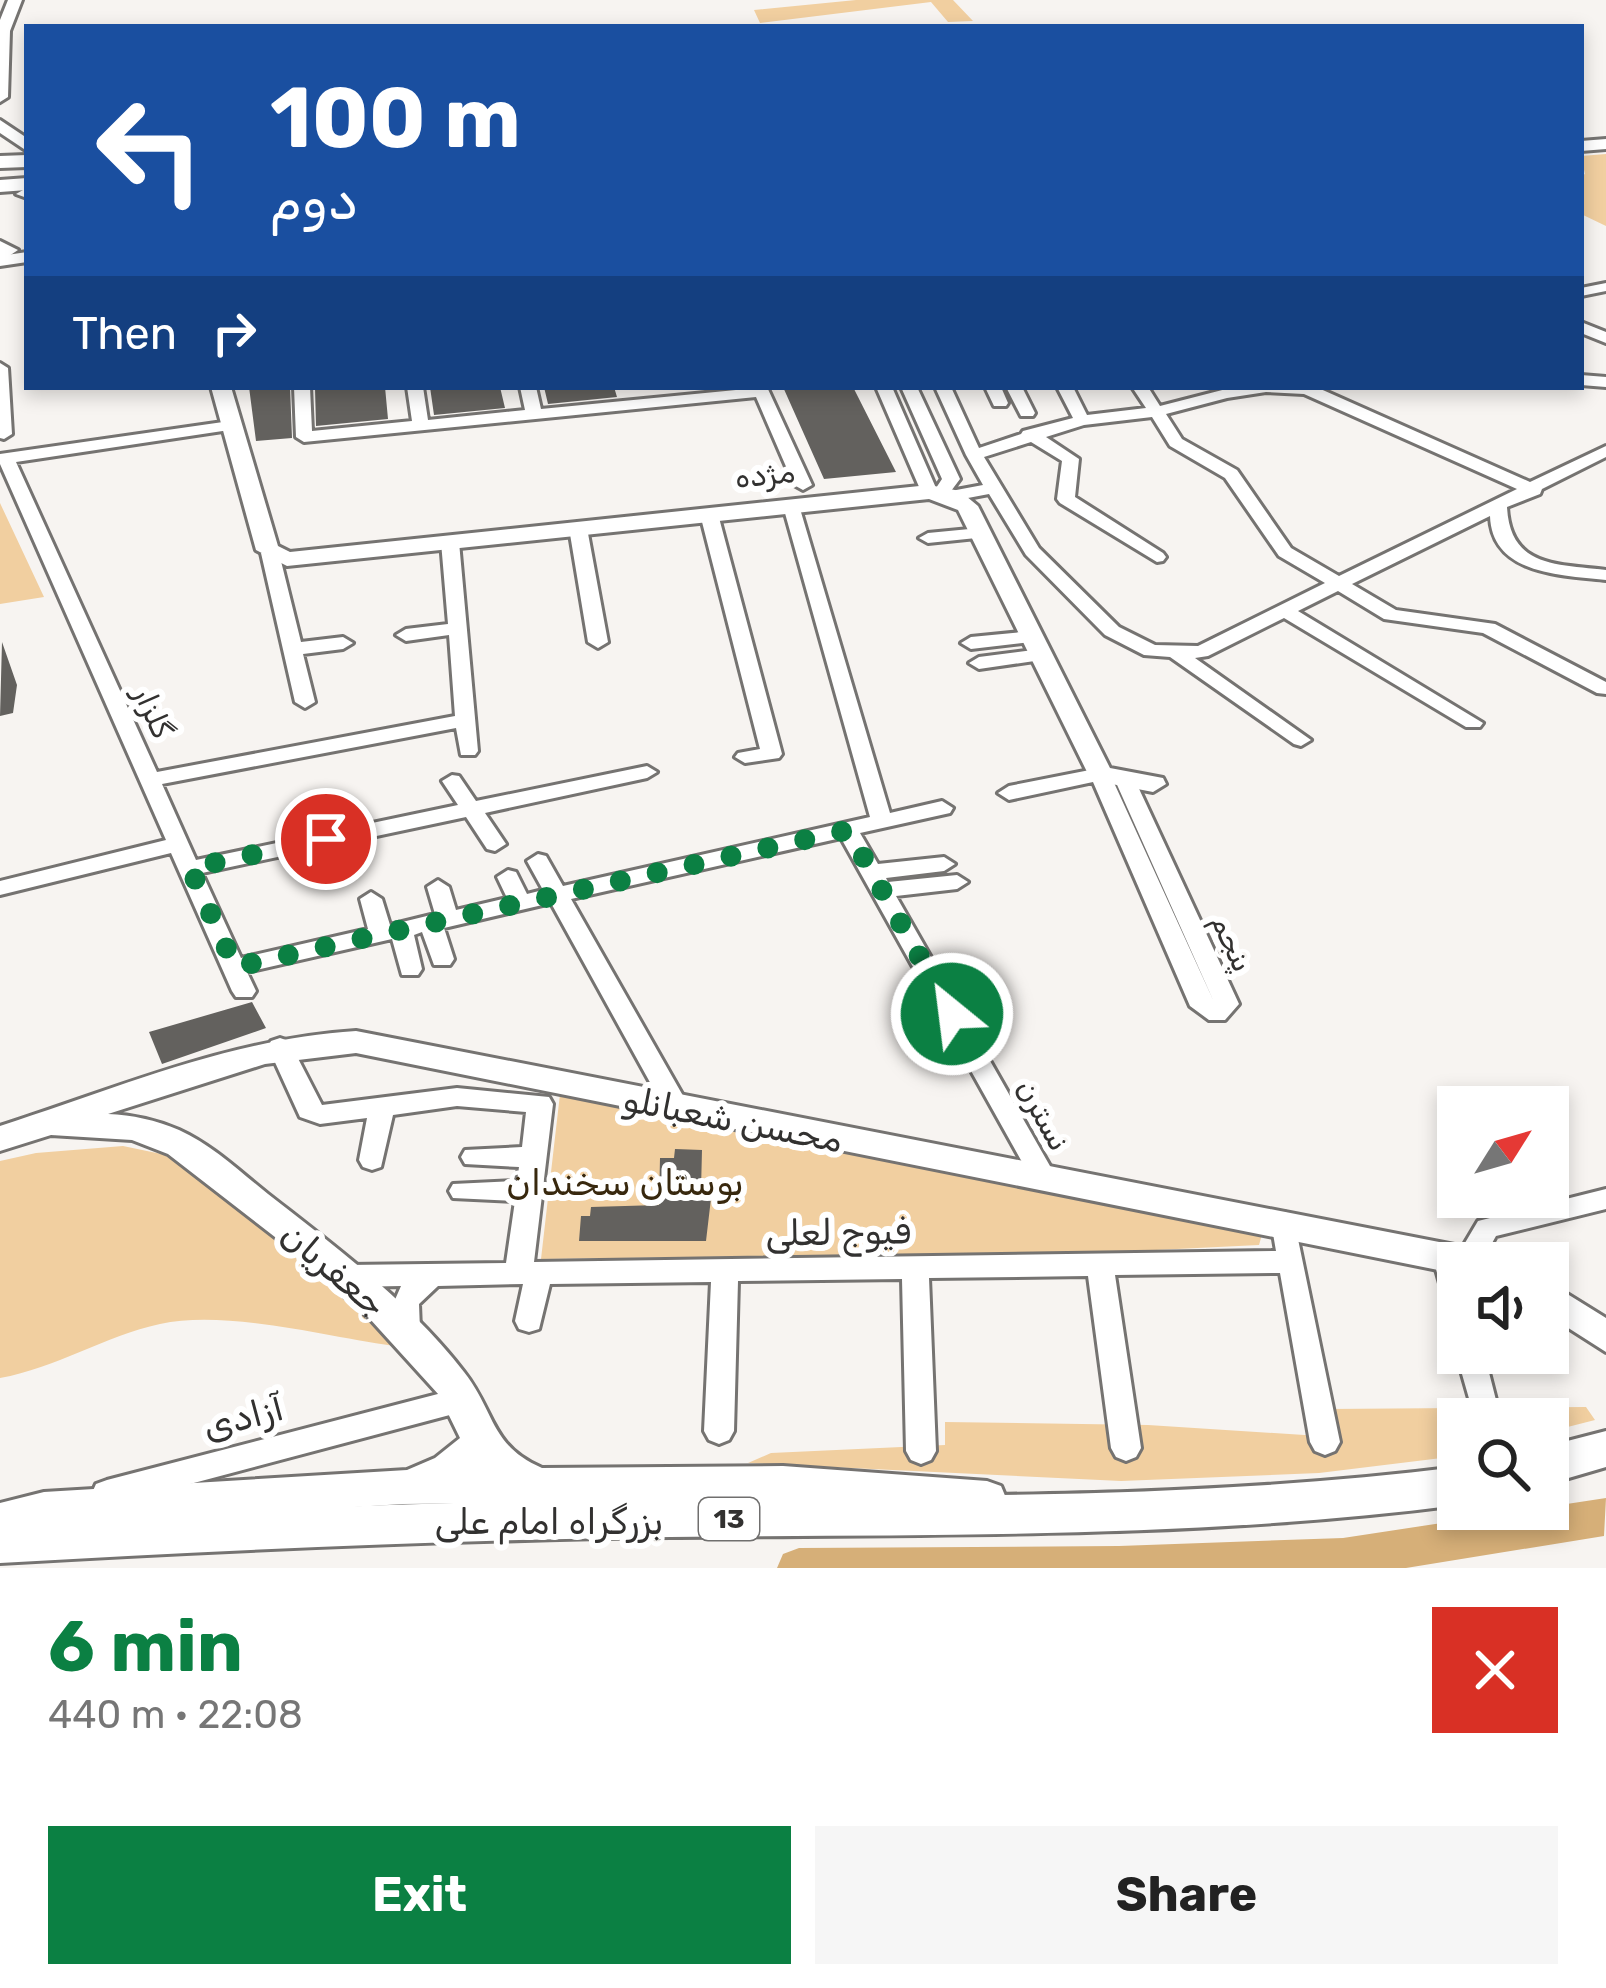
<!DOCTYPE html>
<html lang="en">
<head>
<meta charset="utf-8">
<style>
  body { margin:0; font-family:Rubik,Vazirmatn,sans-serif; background:#f6f6f6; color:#222; height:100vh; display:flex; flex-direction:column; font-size:45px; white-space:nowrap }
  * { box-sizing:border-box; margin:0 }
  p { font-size:39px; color:#767676 }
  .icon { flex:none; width:66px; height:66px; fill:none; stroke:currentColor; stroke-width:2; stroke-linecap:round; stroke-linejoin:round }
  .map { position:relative; height:1568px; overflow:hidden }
  .side { display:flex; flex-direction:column; background:#fff; flex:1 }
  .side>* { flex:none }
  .top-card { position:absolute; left:24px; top:24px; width:1560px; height:366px; border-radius:0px; box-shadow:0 6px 18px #0003; background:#1a4fa0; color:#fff; overflow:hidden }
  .needle { width:78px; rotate:53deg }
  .buttons { position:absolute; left:1437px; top:1086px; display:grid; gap:24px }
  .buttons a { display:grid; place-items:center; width:132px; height:132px; border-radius:0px; background:#fff; box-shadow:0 6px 18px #0003; font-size:60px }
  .pin { position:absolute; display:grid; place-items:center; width:102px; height:102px; color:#fff; margin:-51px; border:6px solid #fff; border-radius:50%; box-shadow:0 3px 12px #0007 }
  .me { position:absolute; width:132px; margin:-66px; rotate:331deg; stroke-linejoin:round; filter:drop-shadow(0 0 9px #0008) }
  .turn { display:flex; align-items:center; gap:42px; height:252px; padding:0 48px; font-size:54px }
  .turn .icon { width:156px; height:156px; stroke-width:2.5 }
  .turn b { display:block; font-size:84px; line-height:102px }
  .then { display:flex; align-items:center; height:114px; padding:0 48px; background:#0003; gap:24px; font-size:45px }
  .round { display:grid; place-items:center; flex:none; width:126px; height:126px; border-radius:0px; background:#f6f6f6 }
  .head { display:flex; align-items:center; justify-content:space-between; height:204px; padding:0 48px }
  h1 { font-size:72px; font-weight:700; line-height:90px; color:#0b8043 }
  .button { display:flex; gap:24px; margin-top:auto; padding:24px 48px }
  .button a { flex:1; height:138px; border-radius:0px; background:#0b8043; color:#fff; font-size:48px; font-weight:700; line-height:138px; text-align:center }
  .button a+a { background:#f6f6f6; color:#222 }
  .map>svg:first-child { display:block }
</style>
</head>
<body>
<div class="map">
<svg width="1606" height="1568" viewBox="0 0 1606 1568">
  <rect width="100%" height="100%" fill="#f7f4f1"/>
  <path fill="#f1cfa0" d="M 856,0 L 953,0 L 973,21 L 948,22 L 931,2 L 760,23 L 754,10 Z
    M 1606,154 L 1606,226 L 1581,214 L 1581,176 L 1585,174 L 1581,156 Z
    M 0,503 L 44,597 L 0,604 Z
    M 560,1094 L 1263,1231 L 1259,1245 L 1115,1252 L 541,1259 Z
    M 123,1146 L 171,1156 L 341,1292 L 401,1347 C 330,1338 228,1309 160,1324 C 105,1336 56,1368 0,1378 L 0,1161 L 36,1153 Z
    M 1586,1407 L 1595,1420 L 1548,1432 L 1548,1419 L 1458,1419 L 1458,1456 L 1319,1473 L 1121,1481 L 748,1463 L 771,1453 L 945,1445 L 945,1422 L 1148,1425 L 1335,1437 L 1327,1409 Z"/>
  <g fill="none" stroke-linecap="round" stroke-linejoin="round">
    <path fill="#d6af78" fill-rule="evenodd" d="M 1606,1498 L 1604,1536 L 1406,1568 L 777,1568 L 783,1554 L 799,1548 L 1119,1546 L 1343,1538 Z"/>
  </g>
  <path fill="#63615e" d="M 249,387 L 290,387 L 292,438 L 256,441 Z
    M 385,387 L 388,419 L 316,426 L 315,388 Z
    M 430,387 L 500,387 L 505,408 L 434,415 Z
    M 544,387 L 614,387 L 617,397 L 548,404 Z
    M 783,387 L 853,387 L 896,472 L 824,479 Z
    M 2,642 L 17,685 L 13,713 L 0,716 Z
    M 252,1002 L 266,1028 L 162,1064 L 149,1032 Z
    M 675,1149 L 702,1150 L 701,1190 L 712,1190 L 706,1241 L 579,1241 L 581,1216 L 590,1216 L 591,1207 L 659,1205 L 660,1158 L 674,1158 Z"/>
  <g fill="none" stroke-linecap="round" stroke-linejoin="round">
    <g stroke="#757371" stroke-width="6">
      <path id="minor" d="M 23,190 L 27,190 L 27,198 L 16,194 Z
        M 0,241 L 18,250 L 0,262 Z
        M 1606,283 L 1606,291 L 1581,296 L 1581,288 Z
        M 1581,322 L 1606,332 L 1606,343 L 1581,333 Z
        M 0,363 L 8,368 L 12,434 L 4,439 L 0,438 Z
        M 1581,375 L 1606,377 L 1606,387 L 1581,385 Z
        M 294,387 L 310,387 L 312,431 L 412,421 L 407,387 L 423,387 L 428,420 L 525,410 L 520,387 L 536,387 L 541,409 L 767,387 L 812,485 L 803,490 L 794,485 L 756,397 L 304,442 L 296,437 Z
        M 876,387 L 892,387 L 936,488 L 942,479 L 901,387 L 917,387 L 960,479 L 951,491 L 983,485 L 966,455 L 935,387 L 951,387 L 979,448 L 1021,434 L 1023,431 L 1073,418 L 1057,387 L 1073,387 L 1087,415 L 1146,408 L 1132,387 L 1148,387 L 1160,406 L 1234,387 L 1316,387 L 1530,482 L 1606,446 L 1606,457 L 1542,489 L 1540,494 L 1507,507 C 1510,568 1558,564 1606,570 L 1606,580 C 1562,575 1492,575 1490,516 L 1352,584 L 1396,610 L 1495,624 L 1606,682 L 1606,694 L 1597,693 L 1483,633 L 1384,619 L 1338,591 L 1298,611 L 1483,723 L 1480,727 L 1466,727 L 1284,618 L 1208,656 L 1195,658 L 1311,740 L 1301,746 L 1294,744 L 1170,657 L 1144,655 L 1105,635 L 1026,555 L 989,494 L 952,501 L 923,496 ZM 1266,392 L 1304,394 L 1517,489 L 1339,576 L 1291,548 L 1237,470 L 1182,439 L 1166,414 L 1227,398 ZM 1152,417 L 1170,446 L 1225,478 L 1279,556 L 1325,583 L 1198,646 L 1155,645 L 1119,627 L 1039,548 L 984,457 L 1031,442 L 1062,461 L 1057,499 L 1060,503 L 1157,562 L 1163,561 L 1166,557 L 1163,553 L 1075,497 L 1079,459 L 1046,437 L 1084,425 Z
        M 985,387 L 1001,387 L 1008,403 L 1006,406 L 994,406 Z
        M 1006,387 L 1022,387 L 1035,413 L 1033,416 L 1021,416 Z
        M 230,421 L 236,423 L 236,429 L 16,462 L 157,772 L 455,716 L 449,635 L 406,641 L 396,635 L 406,629 L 448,624 L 441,542 L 450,537 L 459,542 L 478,751 L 475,755 L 461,755 L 456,728 L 162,784 L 196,860 L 458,805 L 442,781 L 452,775 L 459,776 L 476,801 L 647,766 L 657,772 L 647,778 L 485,813 L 506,844 L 495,851 L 487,849 L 466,817 L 202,873 L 241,958 L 368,929 L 360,899 L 371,892 L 382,899 L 390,925 L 435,914 L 427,887 L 438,880 L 449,887 L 456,910 L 507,898 L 497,877 L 508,870 L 516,872 L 527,894 L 543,890 L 527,861 L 538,854 L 546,856 L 563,886 L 870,817 L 783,506 L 786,502 L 798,502 L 890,813 L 942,801 L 953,808 L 950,813 L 860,833 L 878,864 L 944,857 L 955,864 L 944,871 L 886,878 L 888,882 L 957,875 L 968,882 L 957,889 L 896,896 L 1054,1173 L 1058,1180 L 1054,1187 L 1045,1190 L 1036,1187 L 841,838 L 571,899 L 690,1108 L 686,1115 L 677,1117 L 668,1115 L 551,903 L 444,928 L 454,959 L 450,965 L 434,965 L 422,932 L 414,935 L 422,969 L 418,975 L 402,975 L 392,939 L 247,972 L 256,991 L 252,997 L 236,997 L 232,991 L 171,853 L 0,895 L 0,881 L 166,840 L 0,464 L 0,454 Z
        M 709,509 L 718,514 L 782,754 L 779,758 L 745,763 L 735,757 L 738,753 L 760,749 L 700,514 Z
        M 578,523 L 587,528 L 608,642 L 598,648 L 588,642 L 569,528 Z
        M 980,528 L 989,533 L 986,537 L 928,543 L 919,538 L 928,533 Z
        M 270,548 L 279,553 L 301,642 L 343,637 L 353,643 L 343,649 L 303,654 L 315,702 L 305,708 L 295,702 L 261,553 Z
        M 1032,631 L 1042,637 L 1039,641 L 971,649 L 961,643 L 971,637 Z
        M 1041,649 L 1048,651 L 1051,655 L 1048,659 L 979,669 L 969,663 L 979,657 Z
        M 1100,768 L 1110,774 L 1214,1002 L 1114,778 L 1124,772 L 1134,778 L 1239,1004 L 1225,1020 L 1209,1020 L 1190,1006 L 1093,782 L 1009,800 L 998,793 L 1009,786 Z
        M 280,1038 L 289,1041 L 322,1105 L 457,1088 L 549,1097 L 553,1104 L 534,1262 L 1276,1251 L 1271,1222 L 1275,1215 L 1284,1212 L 1293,1215 L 1340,1442 L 1335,1451 L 1325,1455 L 1315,1451 L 1310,1442 L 1280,1273 L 1115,1275 L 1141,1448 L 1136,1457 L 1126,1461 L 1116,1457 L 1111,1448 L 1088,1276 L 929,1278 L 936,1451 L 931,1460 L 921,1464 L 911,1460 L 906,1451 L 902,1279 L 738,1281 L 734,1431 L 729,1440 L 719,1444 L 709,1440 L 704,1431 L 711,1282 L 550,1284 L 539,1329 L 529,1332 L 519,1329 L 515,1321 L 523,1284 L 438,1286 L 419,1304 L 420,1330 L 416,1338 L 406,1342 L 396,1338 L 390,1311 L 401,1286 L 348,1287 L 338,1284 L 334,1276 L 338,1268 L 348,1265 L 506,1263 L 515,1201 L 453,1198 L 449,1191 L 453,1184 L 517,1181 L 519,1167 L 465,1164 L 461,1157 L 465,1150 L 522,1147 L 526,1112 L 457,1106 L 393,1115 L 381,1167 L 372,1170 L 363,1167 L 359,1160 L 367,1118 L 320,1124 L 300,1117 L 268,1047 L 271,1041 Z
        M 1606,1189 L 1606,1209 L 1496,1236 L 1481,1263 L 1458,1263 L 1458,1315 L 1448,1312 L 1432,1255 L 1436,1247 L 1446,1244 L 1456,1247 L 1459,1253 L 1478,1221 Z
        M 1458,1349 L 1458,1353 L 1484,1353 L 1496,1400 L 1492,1409 L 1482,1412 L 1472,1409 L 1456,1353 Z
        M 461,1388 L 471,1391 L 475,1400 L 471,1409 L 461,1412 L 107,1506 L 96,1502 L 92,1493 L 96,1484 L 107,1480 Z"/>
    </g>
    <g stroke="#757371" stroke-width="6">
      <path id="major" d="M 8,0 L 22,0 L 10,31 L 8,97 L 0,102 L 0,20 Z
        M 0,120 L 27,138 L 27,151 L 0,133 Z
        M 27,252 L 27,262 L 0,266 L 0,256 Z
        M 211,387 L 231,387 L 278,546 L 290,552 L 929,485 L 960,491 L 978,506 L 1110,768 L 1163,778 L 1166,784 L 1153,792 L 1091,780 L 958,510 L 929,499 L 287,566 L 256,550 Z
        M 356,1031 L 1475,1249 L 1487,1253 L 1492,1263 L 1458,1263 L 1458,1274 L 356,1053 L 265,1064 L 108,1114 C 132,1115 156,1120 179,1130 C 212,1145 239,1171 268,1194 C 337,1248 410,1302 464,1372 C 495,1411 490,1446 542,1468 L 783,1466 L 987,1481 L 1001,1486 L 1006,1498 L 1001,1510 L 987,1515 L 783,1500 L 403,1504 L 44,1526 L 0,1539 L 0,1503 L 44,1492 L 407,1470 L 435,1458 L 460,1438 L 439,1395 L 370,1319 L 293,1251 L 168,1154 L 132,1140 L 51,1135 L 0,1151 L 0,1126 C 118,1088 230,1039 356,1031 Z
        M 1548,1282 L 1606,1318 L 1606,1352 L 1548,1315 Z"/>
    </g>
    <g stroke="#757371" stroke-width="6">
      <path id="highway" d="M 1606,139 L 1606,149 L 1581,151 L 1581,141 Z
        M 27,155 L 27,167 L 0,168 L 0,156 Z
        M 27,178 L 27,190 L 0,192 L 0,180 Z
        M 1606,1431 L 1606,1467 L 1548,1484 L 1548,1446 Z
        M 1458,1467 L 1458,1505 C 1197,1539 934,1534 670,1537 C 446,1540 224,1550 0,1563 L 0,1523 C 224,1511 446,1501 670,1498 C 934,1495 1196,1500 1458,1467 Z"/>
    </g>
    <use href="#minor" fill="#fff" fill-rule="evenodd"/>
    <use href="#major" fill="#fff" fill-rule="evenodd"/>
    <use href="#highway" fill="#fff" fill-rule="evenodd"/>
  </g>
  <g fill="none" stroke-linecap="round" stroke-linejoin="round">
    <path stroke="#0b8043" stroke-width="21" stroke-dasharray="0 37.8" d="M 326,839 L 190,868 L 235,967 L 848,830 L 952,1014"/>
  </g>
  <g text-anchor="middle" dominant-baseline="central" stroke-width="12" stroke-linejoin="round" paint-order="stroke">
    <rect fill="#fff" stroke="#706f6e" stroke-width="3" x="699" y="1498" width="60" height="42" rx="9"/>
    <g font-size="27" font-weight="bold" fill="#323130">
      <text x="729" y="1519">13</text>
    </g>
    <g font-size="30" fill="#323130" stroke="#fff">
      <text transform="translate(765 475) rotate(-6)">مژده</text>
      <text transform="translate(153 712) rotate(66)">گلزار</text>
      <text transform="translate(1232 943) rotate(65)">پنجم</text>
      <text transform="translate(1043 1115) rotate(61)">نسترن</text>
    </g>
    <g font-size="36" fill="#323130" stroke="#fff">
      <text transform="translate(733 1119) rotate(11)">محسن شعبانلو</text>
      <text transform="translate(838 1232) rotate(-1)">فیوج لعلی</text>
      <text transform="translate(334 1269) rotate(40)">جعفریان</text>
      <text transform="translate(243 1417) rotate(-15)">آزادی</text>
      <text x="549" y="1521">بزرگراه امام علی</text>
    </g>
    <g font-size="36" fill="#38280e" stroke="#fff">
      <text x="625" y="1182">بوستان سخندان</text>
    </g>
  </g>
</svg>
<div class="buttons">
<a><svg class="needle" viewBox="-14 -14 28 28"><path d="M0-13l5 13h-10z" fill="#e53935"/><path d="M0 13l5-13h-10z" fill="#767676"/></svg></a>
<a><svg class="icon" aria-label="sound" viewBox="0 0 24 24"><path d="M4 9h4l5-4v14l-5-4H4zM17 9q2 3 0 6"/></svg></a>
<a><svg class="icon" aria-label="search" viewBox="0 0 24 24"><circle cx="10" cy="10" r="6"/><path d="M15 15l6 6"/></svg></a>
</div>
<div class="pin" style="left:326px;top:839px;background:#d93025"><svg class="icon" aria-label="arrive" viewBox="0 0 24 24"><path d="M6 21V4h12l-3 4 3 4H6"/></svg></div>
<svg class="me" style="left:952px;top:1014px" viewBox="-20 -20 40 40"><circle r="17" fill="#0b8043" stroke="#fff" stroke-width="3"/><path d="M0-11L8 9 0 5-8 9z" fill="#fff"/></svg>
<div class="top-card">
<div class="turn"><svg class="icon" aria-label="left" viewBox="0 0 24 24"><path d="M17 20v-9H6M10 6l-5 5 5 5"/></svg><div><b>100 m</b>دوم</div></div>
<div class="then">Then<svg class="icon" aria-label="right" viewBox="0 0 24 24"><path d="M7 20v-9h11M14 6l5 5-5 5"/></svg></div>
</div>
</div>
<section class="side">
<div class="head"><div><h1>6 min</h1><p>440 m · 22:08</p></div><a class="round" style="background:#d93025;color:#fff"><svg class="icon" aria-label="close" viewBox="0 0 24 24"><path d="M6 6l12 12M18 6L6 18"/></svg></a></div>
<div class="button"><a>Exit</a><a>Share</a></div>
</section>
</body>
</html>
